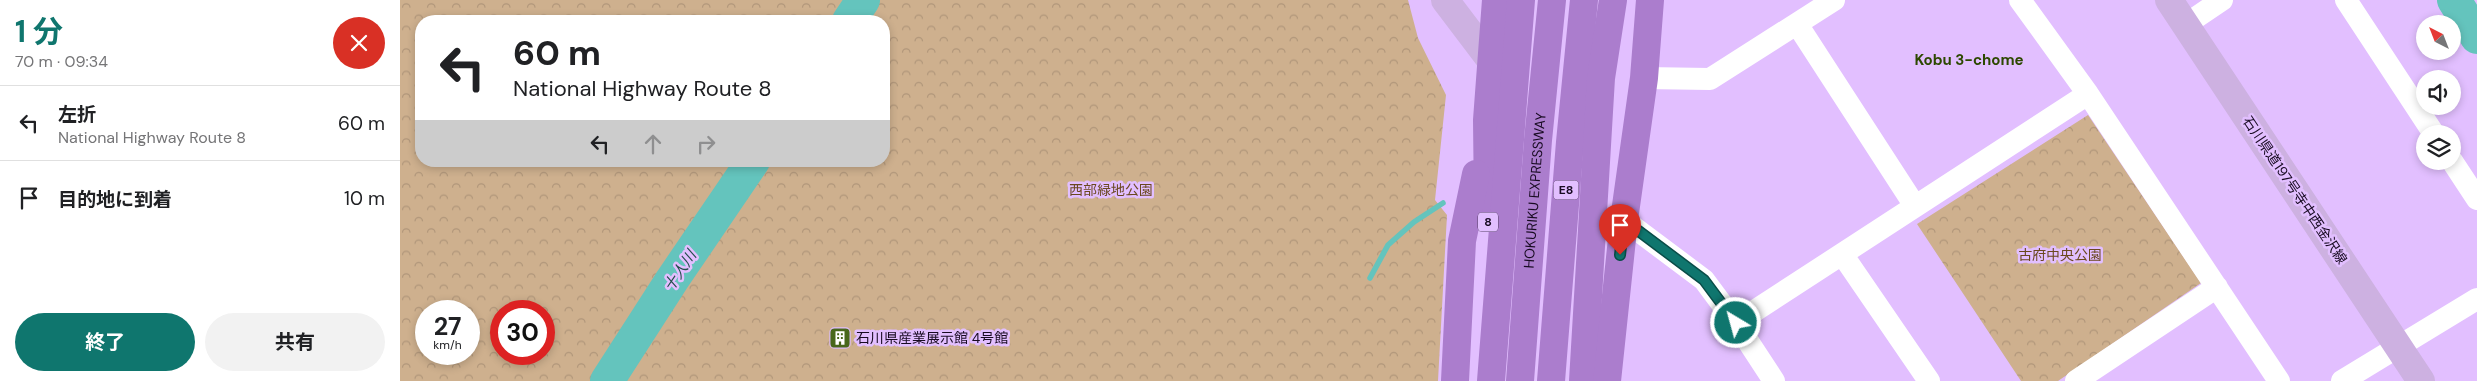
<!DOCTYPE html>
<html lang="ja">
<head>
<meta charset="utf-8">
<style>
  body { margin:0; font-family:"DM Sans","Noto Sans JP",sans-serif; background:#f2f2f2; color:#202124; height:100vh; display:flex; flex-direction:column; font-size:19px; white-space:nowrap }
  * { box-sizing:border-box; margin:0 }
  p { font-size:16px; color:#757577 }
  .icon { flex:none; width:28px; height:28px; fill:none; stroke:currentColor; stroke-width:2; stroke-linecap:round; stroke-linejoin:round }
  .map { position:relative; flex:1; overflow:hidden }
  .side { display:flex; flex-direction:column; background:#fff; width:400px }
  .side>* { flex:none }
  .hud { position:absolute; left:15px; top:15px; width:475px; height:152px; border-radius:20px; box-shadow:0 2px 8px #0003; background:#fff; color:#202124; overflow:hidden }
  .needle { width:32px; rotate:318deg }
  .buttons { position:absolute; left:2016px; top:15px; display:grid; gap:10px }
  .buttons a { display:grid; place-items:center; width:45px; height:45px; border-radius:50%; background:#fff; box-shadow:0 2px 8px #0003; font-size:25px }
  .speed { position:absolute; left:15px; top:300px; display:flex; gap:10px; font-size:25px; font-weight:700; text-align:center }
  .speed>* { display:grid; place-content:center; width:65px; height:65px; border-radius:50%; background:#fff; box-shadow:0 2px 8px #0003; line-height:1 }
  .speed small { font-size:12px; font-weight:400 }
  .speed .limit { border:8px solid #d22; background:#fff; color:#111 }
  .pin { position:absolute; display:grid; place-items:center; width:42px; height:42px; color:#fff; margin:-51px -21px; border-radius:50% 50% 50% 0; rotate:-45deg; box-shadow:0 0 5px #0007 }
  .pin .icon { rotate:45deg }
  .me { position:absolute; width:55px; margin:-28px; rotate:323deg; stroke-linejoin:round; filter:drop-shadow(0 0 4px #0008) }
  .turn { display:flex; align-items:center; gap:18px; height:105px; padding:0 15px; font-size:22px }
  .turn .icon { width:65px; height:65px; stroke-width:2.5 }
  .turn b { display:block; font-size:35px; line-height:42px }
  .lanes { display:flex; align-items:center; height:48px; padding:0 15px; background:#0003; justify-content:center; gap:25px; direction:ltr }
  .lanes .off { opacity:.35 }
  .round { display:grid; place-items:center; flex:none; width:52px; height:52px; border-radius:26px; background:#f2f2f2 }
  .overview { display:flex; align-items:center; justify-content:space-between; height:85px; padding:0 15px }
  h1 { font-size:30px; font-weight:700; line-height:38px; color:#0f766e }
  .action { display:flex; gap:10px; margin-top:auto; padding:10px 15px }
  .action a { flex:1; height:58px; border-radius:30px; background:#0f766e; color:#fff; font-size:20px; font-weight:700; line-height:58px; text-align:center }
  .action a+a { background:#f2f2f2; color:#202124 }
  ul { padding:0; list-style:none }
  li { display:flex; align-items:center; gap:15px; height:75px; padding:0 15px; border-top:1px solid #e0e0e0 }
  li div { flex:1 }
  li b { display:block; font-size:19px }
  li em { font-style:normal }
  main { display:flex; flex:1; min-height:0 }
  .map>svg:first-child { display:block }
</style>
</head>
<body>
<main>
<section class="side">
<div class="overview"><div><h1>1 分</h1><p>70 m · 09:34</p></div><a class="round" style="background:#d93025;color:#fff"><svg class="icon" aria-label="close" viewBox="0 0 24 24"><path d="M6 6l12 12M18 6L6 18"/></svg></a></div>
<ul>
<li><svg class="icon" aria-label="left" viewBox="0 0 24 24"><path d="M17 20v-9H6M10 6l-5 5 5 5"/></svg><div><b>左折</b><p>National Highway Route 8</p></div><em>60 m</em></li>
<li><svg class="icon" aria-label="arrive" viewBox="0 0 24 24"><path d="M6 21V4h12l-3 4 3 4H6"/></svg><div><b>目的地に到着</b></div><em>10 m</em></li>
</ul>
<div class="action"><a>終了</a><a>共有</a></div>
</section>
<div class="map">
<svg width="2077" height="381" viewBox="0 0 2077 381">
  <defs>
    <pattern id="park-crowns" width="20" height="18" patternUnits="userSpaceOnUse" patternTransform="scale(1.25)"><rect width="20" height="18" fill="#ceb08e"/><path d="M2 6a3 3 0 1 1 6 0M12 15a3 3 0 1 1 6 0" fill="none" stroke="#b0967a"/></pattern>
  </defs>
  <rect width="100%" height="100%" fill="#e2bfff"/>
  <path fill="url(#park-crowns)" fill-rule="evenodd" d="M 0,0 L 1008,0 L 1018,38 L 1046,95 L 1035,200 L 1047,215 L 1038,381 L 0,381 ZM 21,21 L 484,21 L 484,161 L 21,161 ZM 26,311 L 69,311 L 69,354 L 26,354 ZM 101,311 L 144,311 L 144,354 L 101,354 Z
    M 1688,115 L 1801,283 L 1658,381 L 1621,381 L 1517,224 Z"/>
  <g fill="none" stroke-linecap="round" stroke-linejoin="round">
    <path stroke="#64c4bd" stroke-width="5.5" d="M 970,278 L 988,245 L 1014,222 L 1043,203"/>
    <path stroke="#64c4bd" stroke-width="34" d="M 2054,0 L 2077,37
      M 449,21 L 463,0
      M 207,381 L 272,280 L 353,161"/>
    <path stroke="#fff" stroke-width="22" d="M 1620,0 L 1688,94 L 1879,381
      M 1946,0 L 2034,134
      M 1397,24 L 1515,206
      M 1785,25 L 1822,0
      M 1244,78 L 1310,79 L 1434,0
      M 2052,161 L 2077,199
      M 1224,220 L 1304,280 L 1336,323 L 1374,381
      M 1442,254 L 1529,381
      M 1336,323 L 1688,94
      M 1676,381 L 1817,287
      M 1942,381 L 2077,299"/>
    <path stroke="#cdb1e1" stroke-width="28" d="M 1045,0 L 1092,62
      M 1769,0 L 2021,381"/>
    <g stroke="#ab7dcd" stroke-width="28">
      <path d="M 1088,207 L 1087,120 L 1096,0"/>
      <path d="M 1055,381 L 1062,241 L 1076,174"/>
      <path d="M 1091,381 L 1121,0"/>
      <path id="s1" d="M 1120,381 L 1138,140 L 1152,0"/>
      <path d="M 1151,381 L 1170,142 L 1184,0"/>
      <path d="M 1183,381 L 1201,78 L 1213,0"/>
      <path d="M 1207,381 L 1224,220 L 1244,78 L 1250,0"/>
    </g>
  </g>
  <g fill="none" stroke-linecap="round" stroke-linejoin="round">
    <g stroke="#0a4d48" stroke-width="12">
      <path id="route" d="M 1220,255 L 1224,220 L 1304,280 L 1336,323"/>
    </g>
    <use href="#route" stroke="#0f766e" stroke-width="9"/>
  </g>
  <defs>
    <g id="building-square" transform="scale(1.125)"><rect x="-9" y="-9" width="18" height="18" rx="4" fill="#47671c" stroke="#e2bfff"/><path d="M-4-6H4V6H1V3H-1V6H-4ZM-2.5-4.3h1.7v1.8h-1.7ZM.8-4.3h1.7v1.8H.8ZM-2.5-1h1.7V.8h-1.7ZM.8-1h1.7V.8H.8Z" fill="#fff"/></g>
  </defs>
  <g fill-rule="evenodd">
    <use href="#building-square" x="440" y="338"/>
  </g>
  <g text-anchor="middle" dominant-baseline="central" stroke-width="5" stroke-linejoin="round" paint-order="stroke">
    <g fill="#e2bfff" stroke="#554164" stroke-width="1">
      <rect x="1153.5" y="180.5" width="25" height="19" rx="4"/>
      <rect x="1078" y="212.5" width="20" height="19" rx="4"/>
    </g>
    <g font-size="12" font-weight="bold" fill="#180b22">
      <text x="1166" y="190">E8</text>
      <text x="1088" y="222">8</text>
    </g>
    <g font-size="14" fill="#6a481f" stroke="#e2bfff">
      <text x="711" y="190">西部緑地公園</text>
      <text x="1660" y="255">古府中央公園</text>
    </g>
    <g font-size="14" fill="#180b22" stroke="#e2bfff">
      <text stroke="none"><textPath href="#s1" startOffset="191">HOKURIKU EXPRESSWAY</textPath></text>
      <text transform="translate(1895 190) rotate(56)">石川県道197号寺中西金沢線</text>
    </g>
    <g font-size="14" fill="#180b22" stroke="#e2bfff" text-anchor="start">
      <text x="456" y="338">石川県産業展示館 4号館</text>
    </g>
    <g font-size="15" font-weight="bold" fill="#2d4800" stroke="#e2bfff">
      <text x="1569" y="60">Kobu 3-chome</text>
    </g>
    <g font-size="15" font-style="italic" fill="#224e4b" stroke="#e2bfff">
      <text transform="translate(280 271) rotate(-56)">十人川</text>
    </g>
  </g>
</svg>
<div class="buttons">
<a><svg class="needle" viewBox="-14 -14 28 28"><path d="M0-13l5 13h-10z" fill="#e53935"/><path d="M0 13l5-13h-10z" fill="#757577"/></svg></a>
<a><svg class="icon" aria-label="sound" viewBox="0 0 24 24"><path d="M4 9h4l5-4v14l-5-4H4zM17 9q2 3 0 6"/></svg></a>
<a><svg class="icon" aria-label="layers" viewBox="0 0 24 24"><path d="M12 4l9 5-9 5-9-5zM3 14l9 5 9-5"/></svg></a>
</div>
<div class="speed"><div>27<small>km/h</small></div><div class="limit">30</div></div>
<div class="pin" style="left:1220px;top:255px;background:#d93025"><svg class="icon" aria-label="arrive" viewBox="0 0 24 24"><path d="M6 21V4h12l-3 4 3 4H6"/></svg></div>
<svg class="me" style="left:1336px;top:323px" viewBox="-20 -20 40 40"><circle r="17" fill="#0f766e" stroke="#fff" stroke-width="3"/><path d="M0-11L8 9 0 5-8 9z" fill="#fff"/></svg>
<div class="hud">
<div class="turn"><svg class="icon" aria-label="left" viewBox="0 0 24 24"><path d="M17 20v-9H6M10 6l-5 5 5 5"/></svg><div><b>60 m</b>National Highway Route 8</div></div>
<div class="lanes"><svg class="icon" aria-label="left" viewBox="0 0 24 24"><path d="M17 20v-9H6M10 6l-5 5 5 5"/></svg><svg class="icon off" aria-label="ahead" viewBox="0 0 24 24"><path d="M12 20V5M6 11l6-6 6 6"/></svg><svg class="icon off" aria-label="right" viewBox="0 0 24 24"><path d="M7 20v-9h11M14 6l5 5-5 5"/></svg></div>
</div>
</div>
</main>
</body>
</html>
